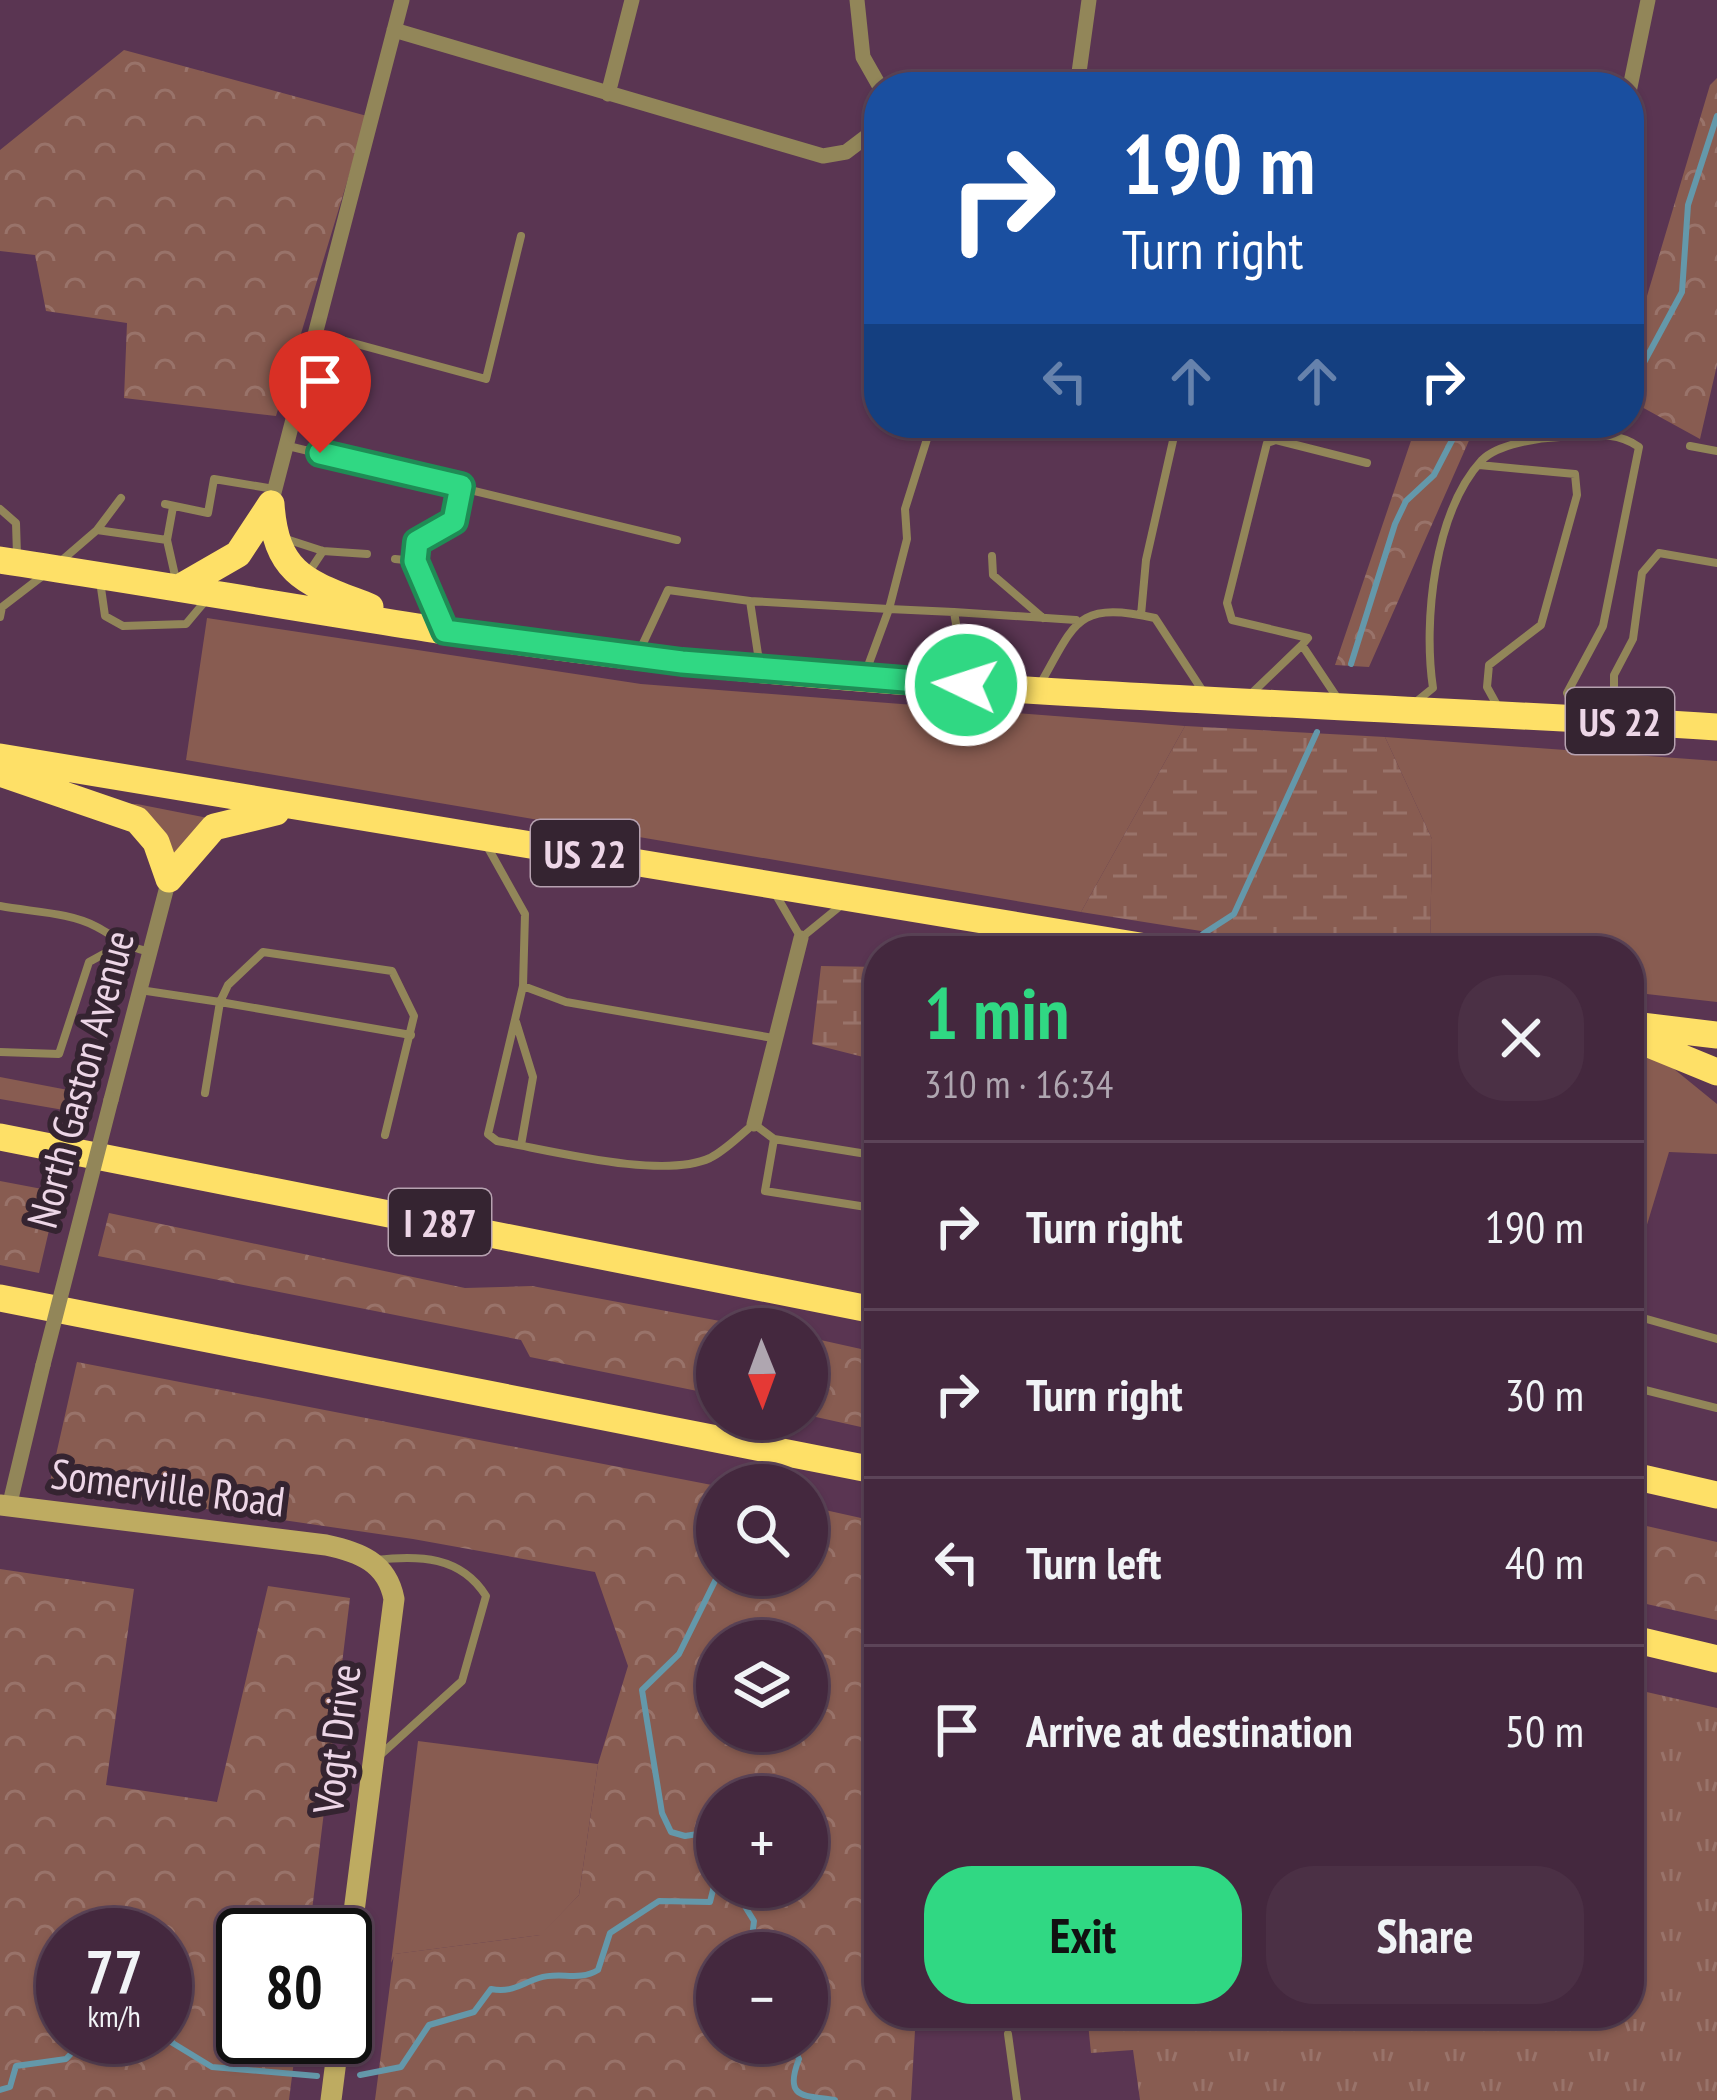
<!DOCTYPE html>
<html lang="en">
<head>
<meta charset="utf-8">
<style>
  body { margin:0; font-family:"PT Sans Narrow",sans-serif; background:#4b3045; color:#f1f3f6; height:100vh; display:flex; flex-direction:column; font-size:45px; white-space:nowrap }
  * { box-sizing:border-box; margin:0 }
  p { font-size:39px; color:#afa6b0 }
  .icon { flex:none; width:66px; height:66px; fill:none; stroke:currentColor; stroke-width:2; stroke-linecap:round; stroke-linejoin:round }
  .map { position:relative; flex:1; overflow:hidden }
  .sheet { position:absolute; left:864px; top:936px; width:780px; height:1092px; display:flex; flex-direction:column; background:#44283e; border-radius:48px; box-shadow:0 3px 9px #0004,0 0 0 3px #5c4458 }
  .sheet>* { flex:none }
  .banner { position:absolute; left:864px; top:72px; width:780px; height:366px; border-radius:48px; box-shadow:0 3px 9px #0004,0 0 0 3px #5c4458; background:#1a4fa0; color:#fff; overflow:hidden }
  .needle { width:78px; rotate:179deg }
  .controls { position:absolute; left:696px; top:1308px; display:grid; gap:24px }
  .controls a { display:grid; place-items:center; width:132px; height:132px; border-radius:50%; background:#44283e; box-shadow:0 3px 9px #0004,0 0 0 3px #5c4458; font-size:60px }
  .speed { position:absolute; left:36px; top:1908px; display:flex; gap:24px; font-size:60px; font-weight:700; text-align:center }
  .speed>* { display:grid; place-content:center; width:156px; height:156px; border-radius:50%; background:#44283e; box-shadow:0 3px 9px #0004,0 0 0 3px #5c4458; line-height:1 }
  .speed small { font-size:30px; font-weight:400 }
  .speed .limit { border:6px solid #111; border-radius:18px; background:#fff; color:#111 }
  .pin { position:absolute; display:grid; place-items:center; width:102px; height:102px; color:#fff; margin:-123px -51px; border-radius:50% 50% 50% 0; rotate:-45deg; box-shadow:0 0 12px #0007 }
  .pin .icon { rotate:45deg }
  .me { position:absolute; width:132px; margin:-66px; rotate:274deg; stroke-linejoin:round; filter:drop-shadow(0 0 9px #0008) }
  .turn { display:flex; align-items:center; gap:42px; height:252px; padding:0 60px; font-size:54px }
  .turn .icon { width:156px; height:156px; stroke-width:2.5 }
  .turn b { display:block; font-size:84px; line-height:102px }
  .lanes { display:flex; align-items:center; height:114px; padding:0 60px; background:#0003; justify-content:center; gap:60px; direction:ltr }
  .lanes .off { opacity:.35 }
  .round { display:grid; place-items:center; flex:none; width:126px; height:126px; border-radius:48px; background:#4b3045 }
  .headline { display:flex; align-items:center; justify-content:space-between; height:204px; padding:0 60px }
  h1 { font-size:72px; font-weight:800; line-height:90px; color:#30d883 }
  .button { display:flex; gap:24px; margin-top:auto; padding:24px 60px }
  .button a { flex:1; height:138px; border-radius:48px; background:#30d883; color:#111; font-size:48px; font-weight:800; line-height:138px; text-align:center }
  .button a+a { background:#4b3045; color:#f1f3f6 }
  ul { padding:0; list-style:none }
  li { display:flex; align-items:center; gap:36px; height:168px; padding:0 60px; border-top:3px solid #5c4458 }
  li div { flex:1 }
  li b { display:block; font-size:45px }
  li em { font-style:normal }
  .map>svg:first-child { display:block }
</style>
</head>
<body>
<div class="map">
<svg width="1717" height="2100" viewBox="0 0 1717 2100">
  <defs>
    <pattern id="forest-crowns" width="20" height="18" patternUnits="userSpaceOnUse" patternTransform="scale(3)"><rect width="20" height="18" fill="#885c51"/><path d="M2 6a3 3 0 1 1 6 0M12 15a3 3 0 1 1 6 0" fill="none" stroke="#99736a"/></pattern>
    <pattern id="wetland-marsh" width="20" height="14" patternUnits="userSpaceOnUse" patternTransform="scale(3)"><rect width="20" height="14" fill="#885c51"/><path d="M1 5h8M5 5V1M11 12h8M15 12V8" fill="none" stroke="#99736a"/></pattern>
    <pattern id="park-tufts" width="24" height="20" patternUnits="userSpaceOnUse" patternTransform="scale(3)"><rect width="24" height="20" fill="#885c51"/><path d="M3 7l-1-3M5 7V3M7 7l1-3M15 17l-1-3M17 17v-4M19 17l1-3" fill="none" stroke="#99736a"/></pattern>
  </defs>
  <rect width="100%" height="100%" fill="#5a3552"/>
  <path fill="#885c51" d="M 207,618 L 641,684 L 1185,726 L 1081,912 L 186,760 Z
    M 1385,737 L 1717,761 L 1717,1002 L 1629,992 L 1629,951 L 1430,951 L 1432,839 Z
    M 128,804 L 137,804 L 208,818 L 175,857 Z
    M 1629,1055 L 1663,1060 L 1717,1104 L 1717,1154 L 1669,1152 L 1636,1261 L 1629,1256 Z
    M 0,1077 L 89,1094 L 81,1113 L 0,1099 Z
    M 418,1741 L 598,1764 L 579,1895 L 541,1935 L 395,1954 L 391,1963 Z"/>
  <path fill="url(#forest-crowns)" fill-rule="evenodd" d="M 124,50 L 367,116 L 276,416 L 124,398 L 127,323 L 46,311 L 35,255 L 0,251 L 0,150 Z
    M 1717,78 L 1717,365 L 1700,439 L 1629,400 L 1629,307 L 1644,306 L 1710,85 Z
    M 1417,423 L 1494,423 L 1475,427 L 1369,667 L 1335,665 Z
    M 0,1181 L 58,1192 L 39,1273 L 0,1265 Z
    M 109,1213 L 465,1288 L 532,1286 L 763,1329 L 717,1329 L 717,1395 L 530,1357 L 521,1340 L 98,1256 Z
    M 807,1337 L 879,1353 L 879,1431 L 807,1415 Z
    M 77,1362 L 717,1486 L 717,1575 L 807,1575 L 807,1506 L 879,1522 L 879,2013 L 916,2013 L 911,2100 L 375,2100 L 394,1954 L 540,1935 L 579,1895 L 598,1764 L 628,1666 L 595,1572 L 413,1539 L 49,1486 ZM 717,1641 L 807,1641 L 807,1731 L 717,1731 ZM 717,1797 L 807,1797 L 807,1887 L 717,1887 ZM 807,1953 L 807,2043 L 717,2043 L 717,1953 Z
    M 1629,1522 L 1717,1542 L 1717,1620 L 1629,1600 Z
    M 0,1569 L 134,1589 L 106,1785 L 217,1802 L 268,1586 L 350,1598 L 309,1935 L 243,1935 L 243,2037 L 297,2037 L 289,2100 L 0,2100 ZM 63,1935 L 165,1935 L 165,2037 L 63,2037 Z"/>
  <path fill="url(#wetland-marsh)" d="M 1185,726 L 1385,737 L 1432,839 L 1430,951 L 1327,951 L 1081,912 Z
    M 821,966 L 879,967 L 879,1061 L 812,1044 Z"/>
  <path fill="url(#park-tufts)" d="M 1629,1688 L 1717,1708 L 1717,2100 L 1140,2100 L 1133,2050 L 1091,2053 L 1087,2013 L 1629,2013 Z"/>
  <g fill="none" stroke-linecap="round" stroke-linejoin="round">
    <path stroke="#6498aa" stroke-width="6" d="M 1629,373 L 1641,368 L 1682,292 L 1688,205 L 1717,116
      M 1351,664 L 1395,524 L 1406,501 L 1434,475 L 1461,423
      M 1203,934 L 1234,914 L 1317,732
      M 866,1440 L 879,1420
      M 807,1509 L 816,1499
      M 717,1831 L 685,1836 L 671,1832 L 662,1813 L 642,1690 L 679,1654 L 718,1575
      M 733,1887 L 754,1921 L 750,1953
      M 144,2037 L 171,2042 L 212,2067 L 317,2076
      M 791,2043 L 799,2059 C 783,2100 805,2095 835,2100
      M 360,2075 L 401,2067 L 429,2025 L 474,2012 L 491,1989 C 512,1993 520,1984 539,1978 C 560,1971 578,1982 598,1970 L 610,1933 L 659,1901 L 710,1902 L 717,1874 L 697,1833
      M 0,2090 L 10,2087 L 16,2066 L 66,2059 L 87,2037"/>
    <path stroke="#928659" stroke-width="8" d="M 316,333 L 486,379 L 521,236
      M 288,446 L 677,540
      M 1690,446 L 1717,451
      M 1479,465 L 1575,474 L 1577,495 L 1541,625 L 1489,665 L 1487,687 L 1498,707
      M 165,504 L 208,513 L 214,479 L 274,489
      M 0,509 L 16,523 L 17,555
      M 97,530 L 121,498
      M 286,539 L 323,551 L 367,554
      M 167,540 L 173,507
      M 992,556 L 993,575 L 1043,618
      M 395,559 L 415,561
      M 61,561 L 97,530 L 167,540 L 176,580
      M 307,575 L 323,551
      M 100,581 L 105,616 L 123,626 L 186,624 L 207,599
      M 750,601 L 889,609 L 907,539 L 905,509 L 932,423
      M 954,612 L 1076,620
      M 1141,615 L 1146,560 L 1177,423
      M 0,617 L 2,607 L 45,574
      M 442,624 L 415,561 L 417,542 L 454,521 L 461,486
      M 1302,645 L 1308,638 L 1232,620 L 1227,603 L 1267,443 L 1276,440 L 1367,463
      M 639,652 L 668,590 L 750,601 L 759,661
      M 865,674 L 889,609 L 954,612 L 965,677
      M 1039,686 C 1075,624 1075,600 1155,618 L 1202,690
      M 1251,694 L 1302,645 L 1338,699
      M 1417,701 L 1433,688 C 1423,622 1434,512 1482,460 C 1498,444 1538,438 1560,437 C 1590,436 1615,430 1639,447 L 1603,626 L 1567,693 L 1575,711
      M 1614,715 L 1614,675 L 1633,639 L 1642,573 L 1659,553 L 1717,563
      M 487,846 L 525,914 L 523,986
      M 776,895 L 801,938 L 844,903
      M 0,906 C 30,912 70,912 97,927 C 117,938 127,947 150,952
      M 140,990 L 220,1002 L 228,985 L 263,952 L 392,971 L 414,1016 L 385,1135
      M 516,1022 L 533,1077 L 521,1145
      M 773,1038 L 566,1002 L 523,986 L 488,1134 L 497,1141 C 549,1150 662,1180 710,1158 C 726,1150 741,1134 754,1124 L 774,1139 L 765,1191 L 879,1209
      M 0,1052 L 59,1054 L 89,962 L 120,945
      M 205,1093 L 220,1002 L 411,1035
      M 774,1139 L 879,1156
      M 1629,1341 L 1636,1316 L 1717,1339
      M 1629,1386 L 1717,1408
      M 376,1560 C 419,1555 461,1556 486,1596 L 462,1681 L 378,1757
      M 1008,2034 L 1017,2100"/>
    <path stroke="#928659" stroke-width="15" d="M 857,0 L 863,57 L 880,87
      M 394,30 L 823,156 L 846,152 L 879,127
      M 1077,87 L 1089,0
      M 1629,92 L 1648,0
      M 608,94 L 632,0
      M 271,504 L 402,0
      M 111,1100 L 169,879
      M 754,1124 L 801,938
      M 9,1507 L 43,1365"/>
    <path stroke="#beab61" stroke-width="21" d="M 0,1505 L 326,1545 C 359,1552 387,1562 394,1599 L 345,1982
      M 331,2100 L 339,2037"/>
    <path stroke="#fee067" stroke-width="27" d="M 271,504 C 276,577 309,583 370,607
      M 0,560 C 228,594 454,638 683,662 C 1026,698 1373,705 1717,727
      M 179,588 L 238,554 L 271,504
      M 0,757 L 1170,951
      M 0,773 L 137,820 L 156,842 L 169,879
      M 169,879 L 214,827 L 276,812
      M 1633,1025 L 1717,1035
      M 1629,1036 L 1717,1072
      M 0,1137 L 879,1311
      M 0,1298 L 879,1471
      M 1629,1475 L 1717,1495
      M 1629,1638 L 1717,1659"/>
    <path stroke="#928659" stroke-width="15" d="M 43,1365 L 111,1100"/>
  </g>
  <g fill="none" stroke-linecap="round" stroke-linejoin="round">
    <g stroke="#1f8c55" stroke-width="30">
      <path id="route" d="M 320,453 L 461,486 L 454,521 L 417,542 L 415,561 L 445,631 L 682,662 L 966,685"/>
    </g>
    <use href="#route" stroke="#30d883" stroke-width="21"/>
  </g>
  <g text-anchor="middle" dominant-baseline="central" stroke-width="12" stroke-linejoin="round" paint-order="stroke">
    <g fill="#352431" stroke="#b6a1b0" stroke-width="3">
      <rect x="1566" y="688" width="108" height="66" rx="9"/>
      <rect x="531" y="820" width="108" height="66" rx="9"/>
      <rect x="389" y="1189" width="102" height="66" rx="9"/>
    </g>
    <g font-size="39" font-weight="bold" fill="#edd6e7">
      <text x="1620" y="721">US 22</text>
      <text x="585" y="853">US 22</text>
      <text x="440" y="1222">I 287</text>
    </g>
    <g font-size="42" fill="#edd6e7" stroke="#352431">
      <text transform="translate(80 1079) rotate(-75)">North Gaston Avenue</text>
      <text transform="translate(168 1487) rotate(7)">Somerville Road</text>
      <text transform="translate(336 1739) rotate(-83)">Vogt Drive</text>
    </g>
  </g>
</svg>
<div class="controls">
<a><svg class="needle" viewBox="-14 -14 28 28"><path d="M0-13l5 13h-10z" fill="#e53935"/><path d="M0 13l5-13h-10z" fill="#afa6b0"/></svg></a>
<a><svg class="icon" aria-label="search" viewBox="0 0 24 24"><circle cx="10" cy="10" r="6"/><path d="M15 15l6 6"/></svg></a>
<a><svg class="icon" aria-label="layers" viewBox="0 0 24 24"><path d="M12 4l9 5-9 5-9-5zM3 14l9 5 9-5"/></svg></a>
<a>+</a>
<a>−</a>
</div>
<div class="speed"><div>77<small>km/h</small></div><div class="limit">80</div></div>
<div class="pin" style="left:320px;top:453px;background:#d93025"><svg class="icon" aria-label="arrive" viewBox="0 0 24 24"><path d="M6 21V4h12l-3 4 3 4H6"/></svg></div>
<svg class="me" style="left:966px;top:685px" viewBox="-20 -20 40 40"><circle r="17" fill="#30d883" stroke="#fff" stroke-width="3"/><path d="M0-11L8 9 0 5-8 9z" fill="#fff"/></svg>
<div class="banner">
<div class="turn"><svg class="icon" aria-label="right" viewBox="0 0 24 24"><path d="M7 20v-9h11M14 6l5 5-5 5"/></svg><div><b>190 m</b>Turn right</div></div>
<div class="lanes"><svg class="icon off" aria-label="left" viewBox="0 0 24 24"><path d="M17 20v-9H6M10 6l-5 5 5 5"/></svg><svg class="icon off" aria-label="ahead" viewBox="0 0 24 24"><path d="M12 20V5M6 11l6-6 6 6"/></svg><svg class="icon off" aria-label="ahead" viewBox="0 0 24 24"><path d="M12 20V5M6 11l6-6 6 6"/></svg><svg class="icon" aria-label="right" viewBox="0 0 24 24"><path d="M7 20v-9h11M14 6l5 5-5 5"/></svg></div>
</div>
<section class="sheet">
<div class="headline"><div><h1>1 min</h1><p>310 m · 16:34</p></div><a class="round"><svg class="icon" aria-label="close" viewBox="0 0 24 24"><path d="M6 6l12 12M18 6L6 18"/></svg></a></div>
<ul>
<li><svg class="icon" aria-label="right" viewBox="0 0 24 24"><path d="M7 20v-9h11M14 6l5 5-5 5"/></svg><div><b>Turn right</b></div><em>190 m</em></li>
<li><svg class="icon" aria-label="right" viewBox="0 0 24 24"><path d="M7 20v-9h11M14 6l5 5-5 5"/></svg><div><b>Turn right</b></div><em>30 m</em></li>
<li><svg class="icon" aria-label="left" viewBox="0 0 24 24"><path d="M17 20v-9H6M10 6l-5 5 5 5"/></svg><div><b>Turn left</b></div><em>40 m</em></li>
<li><svg class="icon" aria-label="arrive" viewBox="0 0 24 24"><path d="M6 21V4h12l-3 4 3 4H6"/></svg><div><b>Arrive at destination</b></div><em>50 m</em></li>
</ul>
<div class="button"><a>Exit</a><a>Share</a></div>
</section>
</div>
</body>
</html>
